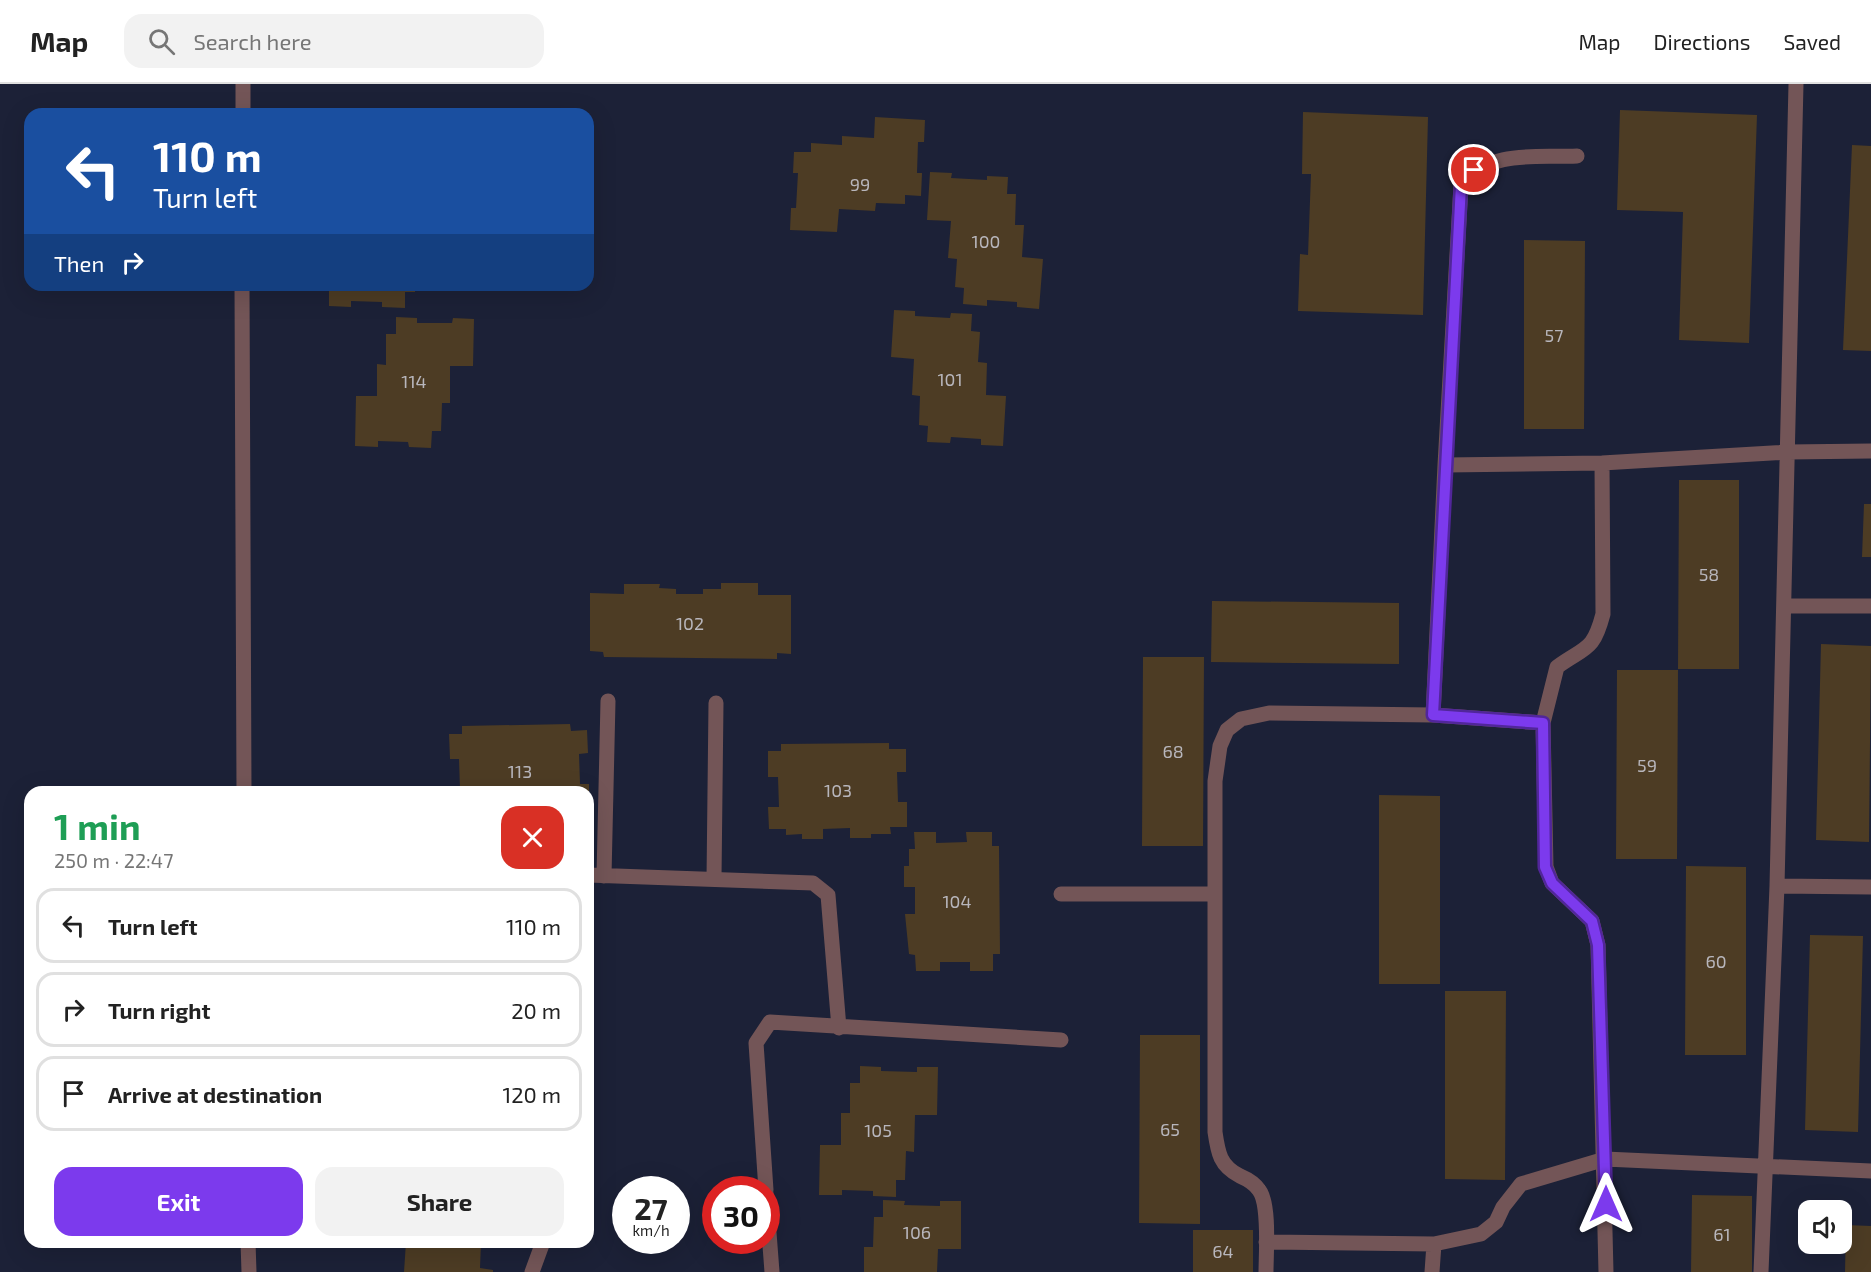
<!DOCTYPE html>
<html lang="en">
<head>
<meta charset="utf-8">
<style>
  body { margin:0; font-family:"Exo 2",sans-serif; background:#f2f2f2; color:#222; height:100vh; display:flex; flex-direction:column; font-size:22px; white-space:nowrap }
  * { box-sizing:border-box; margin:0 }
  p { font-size:20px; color:#767676 }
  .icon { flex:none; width:33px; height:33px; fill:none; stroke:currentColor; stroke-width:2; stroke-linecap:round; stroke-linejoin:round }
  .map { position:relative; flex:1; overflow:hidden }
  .details { position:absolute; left:24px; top:702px; width:570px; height:462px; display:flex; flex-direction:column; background:#fff; border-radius:18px; box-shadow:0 6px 24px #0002 }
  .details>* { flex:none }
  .top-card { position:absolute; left:24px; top:24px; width:570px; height:183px; border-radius:18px; box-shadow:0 6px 24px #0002; background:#1a4fa0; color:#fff; overflow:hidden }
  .fabs { position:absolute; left:1798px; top:1116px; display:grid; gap:12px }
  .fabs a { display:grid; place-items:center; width:54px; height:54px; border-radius:12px; background:#fff; box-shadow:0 6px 24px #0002; font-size:30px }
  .speed { position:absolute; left:612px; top:1092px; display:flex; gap:12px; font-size:30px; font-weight:700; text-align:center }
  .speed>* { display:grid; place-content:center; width:78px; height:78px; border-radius:50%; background:#fff; box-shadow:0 6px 24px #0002; line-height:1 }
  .speed small { font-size:15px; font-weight:400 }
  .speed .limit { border:9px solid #d22; background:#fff; color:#111 }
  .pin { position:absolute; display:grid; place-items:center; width:51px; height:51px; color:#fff; margin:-26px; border:3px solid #fff; border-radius:50%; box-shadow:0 2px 6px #0007 }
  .me { position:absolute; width:66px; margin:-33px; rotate:0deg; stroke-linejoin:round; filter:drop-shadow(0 0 4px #0008) }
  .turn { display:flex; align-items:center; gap:21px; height:126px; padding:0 30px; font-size:27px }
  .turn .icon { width:78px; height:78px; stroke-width:2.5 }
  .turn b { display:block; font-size:42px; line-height:51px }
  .then { display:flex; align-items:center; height:57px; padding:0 30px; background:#0003; gap:12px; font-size:22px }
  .round { display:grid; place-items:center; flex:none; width:63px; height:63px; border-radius:18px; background:#f2f2f2 }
  .summary { display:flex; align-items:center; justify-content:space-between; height:102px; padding:0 30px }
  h1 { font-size:36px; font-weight:700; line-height:45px; color:#1e9e55 }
  .primary-button { display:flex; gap:12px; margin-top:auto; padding:12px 30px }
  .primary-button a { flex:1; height:69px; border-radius:18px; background:#7c3aed; color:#fff; font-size:24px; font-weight:700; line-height:69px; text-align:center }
  .primary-button a+a { background:#f2f2f2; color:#222 }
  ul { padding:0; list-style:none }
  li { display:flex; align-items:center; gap:18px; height:75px; margin:0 12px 9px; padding:0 18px; border:3px solid #e0e0e0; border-radius:18px }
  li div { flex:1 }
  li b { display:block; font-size:22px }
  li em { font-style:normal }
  header { display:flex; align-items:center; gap:36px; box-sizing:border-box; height:84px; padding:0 30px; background:#fff; border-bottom:2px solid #e0e0e0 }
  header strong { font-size:28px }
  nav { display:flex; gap:33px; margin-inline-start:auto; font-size:21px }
  .search { width:420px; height:54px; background:#f2f2f2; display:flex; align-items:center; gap:15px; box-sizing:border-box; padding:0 21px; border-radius:18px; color:#767676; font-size:22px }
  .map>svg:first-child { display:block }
</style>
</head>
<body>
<header>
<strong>Map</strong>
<div class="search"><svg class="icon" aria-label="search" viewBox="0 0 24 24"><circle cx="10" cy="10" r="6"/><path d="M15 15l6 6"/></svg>Search here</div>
<nav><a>Map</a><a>Directions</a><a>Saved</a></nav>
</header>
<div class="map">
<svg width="1871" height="1188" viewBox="0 0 1871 1188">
  <rect width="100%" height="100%" fill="#1c2137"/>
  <path fill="#4d3c24" d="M 1620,26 L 1757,31 L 1749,259 L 1679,256 L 1683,128 L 1617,126 Z
    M 1303,28 L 1428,33 L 1423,231 L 1298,227 L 1300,170 L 1308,171 L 1311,90 L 1302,90 Z
    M 875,33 L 925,36 L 924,58 L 918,58 L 917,89 L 922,89 L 921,112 L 905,111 L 905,120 L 876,119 L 875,127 L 839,125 L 837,148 L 790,146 L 791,124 L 796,124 L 798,89 L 793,89 L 794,68 L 811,68 L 811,59 L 842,61 L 842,52 L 874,54 Z
    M 1852,61 L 1871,62 L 1871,267 L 1843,266 Z
    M 930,88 L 952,89 L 951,94 L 987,96 L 987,92 L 1008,93 L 1007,110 L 1016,110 L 1015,141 L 1024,141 L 1022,173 L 1043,175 L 1039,225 L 1017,223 L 1017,218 L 987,216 L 987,222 L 963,220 L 964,204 L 955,203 L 957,175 L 948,174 L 951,137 L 927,136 Z
    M 1524,156 L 1585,157 L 1584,345 L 1524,345 Z
    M 329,201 L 415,201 L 415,208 L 405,208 L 405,224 L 382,223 L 382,218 L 351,217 L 351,223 L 329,222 Z
    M 894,226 L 915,227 L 915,232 L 950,234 L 951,229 L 972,230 L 971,247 L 980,248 L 978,278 L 987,279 L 986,311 L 1006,312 L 1003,362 L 981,361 L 981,355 L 951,353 L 950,359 L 927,358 L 928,342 L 919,341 L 920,312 L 912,311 L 914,275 L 891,273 Z
    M 396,233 L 417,234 L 417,239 L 452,239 L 453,234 L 474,235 L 473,282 L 450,282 L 450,319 L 442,319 L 441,347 L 432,347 L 431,364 L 409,363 L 408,358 L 378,357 L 378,363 L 355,362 L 356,312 L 377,312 L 377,280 L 386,281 L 386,250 L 396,250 Z
    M 1679,396 L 1739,396 L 1739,585 L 1678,585 Z
    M 1864,420 L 1871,420 L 1871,473 L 1862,473 Z
    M 721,499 L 758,499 L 758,511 L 791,511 L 791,570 L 777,569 L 777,575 L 604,573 L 603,568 L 590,567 L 590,509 L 624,510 L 624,500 L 660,500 L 659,504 L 676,505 L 676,510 L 703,510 L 703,505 L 721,505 Z
    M 1212,517 L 1399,519 L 1399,580 L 1211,578 Z
    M 1821,560 L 1871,562 L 1869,758 L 1816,756 Z
    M 1143,573 L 1204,573 L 1203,762 L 1142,762 Z
    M 1617,586 L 1678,586 L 1677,775 L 1616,775 Z
    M 570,640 L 571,647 L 587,646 L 588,669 L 579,670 L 580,700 L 589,700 L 589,708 L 450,708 L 450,705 L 460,705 L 459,675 L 450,675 L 449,650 L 462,650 L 462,642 Z
    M 889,659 L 889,665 L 906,665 L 906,688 L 897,688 L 898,718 L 907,718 L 907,743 L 890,743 L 891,750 L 871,750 L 871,754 L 850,754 L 850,744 L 823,745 L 823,755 L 802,755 L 802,750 L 786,751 L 786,745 L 769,745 L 768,723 L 779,723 L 778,693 L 768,693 L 768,667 L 781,667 L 781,660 Z
    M 1379,711 L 1440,712 L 1440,900 L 1379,900 Z
    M 914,748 L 936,748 L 936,759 L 967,758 L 966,748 L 992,748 L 992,762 L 999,762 L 1000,870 L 993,870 L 993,887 L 970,887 L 970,878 L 940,878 L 940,887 L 916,887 L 915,871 L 909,870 L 905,830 L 915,830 L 915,803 L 904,803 L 904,782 L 909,782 L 909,765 L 915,765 Z
    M 1686,782 L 1746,783 L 1746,971 L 1685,971 Z
    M 1810,851 L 1863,852 L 1858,1048 L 1805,1046 Z
    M 1445,907 L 1506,907 L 1505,1096 L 1445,1095 Z
    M 1140,951 L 1200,951 L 1200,1140 L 1139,1139 Z
    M 860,982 L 881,983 L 881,987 L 917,988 L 917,983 L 938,983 L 937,1031 L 915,1031 L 914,1068 L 906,1067 L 905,1096 L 896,1096 L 896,1113 L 873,1112 L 873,1107 L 842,1106 L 842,1111 L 819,1111 L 820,1061 L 841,1061 L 841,1029 L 850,1029 L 850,999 L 860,999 Z
    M 1692,1111 L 1752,1112 L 1752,1188 L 1691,1188 Z
    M 883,1116 L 905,1117 L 904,1121 L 940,1122 L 940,1117 L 961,1117 L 961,1165 L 938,1165 L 937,1188 L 864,1188 L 864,1163 L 873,1163 L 874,1133 L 883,1133 Z
    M 1846,1141 L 1871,1142 L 1871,1188 L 1845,1188 Z
    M 1193,1146 L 1253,1146 L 1253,1188 L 1193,1188 Z
    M 406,1158 L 481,1158 L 480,1184 L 493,1186 L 493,1188 L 404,1188 Z"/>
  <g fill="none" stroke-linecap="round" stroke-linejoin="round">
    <path stroke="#735557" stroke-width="15" d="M 1796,0 L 1777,802 L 1871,803
      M 243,30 L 243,0
      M 242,201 L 244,708
      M 1445,381 L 1461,101 C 1493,65 1533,74 1577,72
      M 1784,522 L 1871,522
      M 1433,631 L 1445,381 L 1602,379 L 1788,368 L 1871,367
      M 1543,639 L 1557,583 C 1586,562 1593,568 1603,530 L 1602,379
      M 588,791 L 813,799 L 828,811 L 839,944
      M 604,792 L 608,617
      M 714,795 L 716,619
      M 1061,810 L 1213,810
      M 766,1106 L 756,959 L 770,938 L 1061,956
      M 766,1109 L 772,1188
      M 248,1158 L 249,1188
      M 1266,1158 L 1434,1160
      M 532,1188 L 543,1158
      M 1266,1188 C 1266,1169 1270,1120 1259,1106 C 1255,1100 1247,1095 1240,1092 C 1220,1082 1218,1069 1215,1048 L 1215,697 L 1220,662 L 1227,646 L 1241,635 L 1269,629 L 1433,631 L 1543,639 L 1546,783 L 1552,799 L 1592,837 L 1598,861 L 1606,1188
      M 1432,1188 L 1434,1160 L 1481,1150 L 1496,1138 L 1503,1123 L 1521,1100 L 1605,1075 L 1871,1087
      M 1761,1188 L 1777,802"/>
  </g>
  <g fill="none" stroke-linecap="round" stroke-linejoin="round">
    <g stroke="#51269a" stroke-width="15">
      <path id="route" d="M 1474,86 L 1461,101 L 1433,631 L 1543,639 L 1545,783 L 1552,799 L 1592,837 L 1598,861 L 1606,1120"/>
    </g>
    <use href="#route" stroke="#7c3aed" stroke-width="10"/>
  </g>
  <g text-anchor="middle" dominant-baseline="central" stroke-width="5" stroke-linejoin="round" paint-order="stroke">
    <g font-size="18" fill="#b8b6bc">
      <text x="860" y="100">99</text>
      <text x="986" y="157">100</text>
      <text x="1554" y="251">57</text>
      <text x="950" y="295">101</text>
      <text x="414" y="297">114</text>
      <text x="1709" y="490">58</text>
      <text x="690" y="539">102</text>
      <text x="1173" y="667">68</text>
      <text x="1647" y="681">59</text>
      <text x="520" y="687">113</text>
      <text x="838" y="706">103</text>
      <text x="957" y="817">104</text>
      <text x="1716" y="877">60</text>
      <text x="1170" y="1045">65</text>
      <text x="878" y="1046">105</text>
      <text x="917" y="1148">106</text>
      <text x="1722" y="1150">61</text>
      <text x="1223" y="1167">64</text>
    </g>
  </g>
</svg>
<div class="fabs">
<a><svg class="icon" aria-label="sound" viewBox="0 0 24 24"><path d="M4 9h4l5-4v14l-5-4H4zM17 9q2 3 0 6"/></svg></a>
</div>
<div class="speed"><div>27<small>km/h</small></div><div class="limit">30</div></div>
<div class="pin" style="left:1474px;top:86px;background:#d93025"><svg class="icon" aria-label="arrive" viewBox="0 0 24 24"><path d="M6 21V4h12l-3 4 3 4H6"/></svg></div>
<svg class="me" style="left:1606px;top:1120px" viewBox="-20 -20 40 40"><path d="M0-17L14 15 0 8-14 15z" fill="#7c3aed" stroke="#fff" stroke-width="4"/></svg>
<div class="top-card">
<div class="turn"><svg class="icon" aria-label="left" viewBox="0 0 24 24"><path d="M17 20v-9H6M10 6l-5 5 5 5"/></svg><div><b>110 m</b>Turn left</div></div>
<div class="then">Then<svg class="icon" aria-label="right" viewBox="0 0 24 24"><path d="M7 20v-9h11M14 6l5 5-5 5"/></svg></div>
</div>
<section class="details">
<div class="summary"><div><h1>1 min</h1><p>250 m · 22:47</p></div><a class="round" style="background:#d93025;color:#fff"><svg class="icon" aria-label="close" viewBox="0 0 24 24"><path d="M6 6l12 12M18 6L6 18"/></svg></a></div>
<ul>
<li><svg class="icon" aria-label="left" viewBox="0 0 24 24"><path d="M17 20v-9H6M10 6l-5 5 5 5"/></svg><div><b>Turn left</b></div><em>110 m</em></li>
<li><svg class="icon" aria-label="right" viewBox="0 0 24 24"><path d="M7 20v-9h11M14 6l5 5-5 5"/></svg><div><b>Turn right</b></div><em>20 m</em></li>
<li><svg class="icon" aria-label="arrive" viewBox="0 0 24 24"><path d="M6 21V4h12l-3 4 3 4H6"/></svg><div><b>Arrive at destination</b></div><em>120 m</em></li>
</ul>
<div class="primary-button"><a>Exit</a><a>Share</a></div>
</section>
</div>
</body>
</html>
